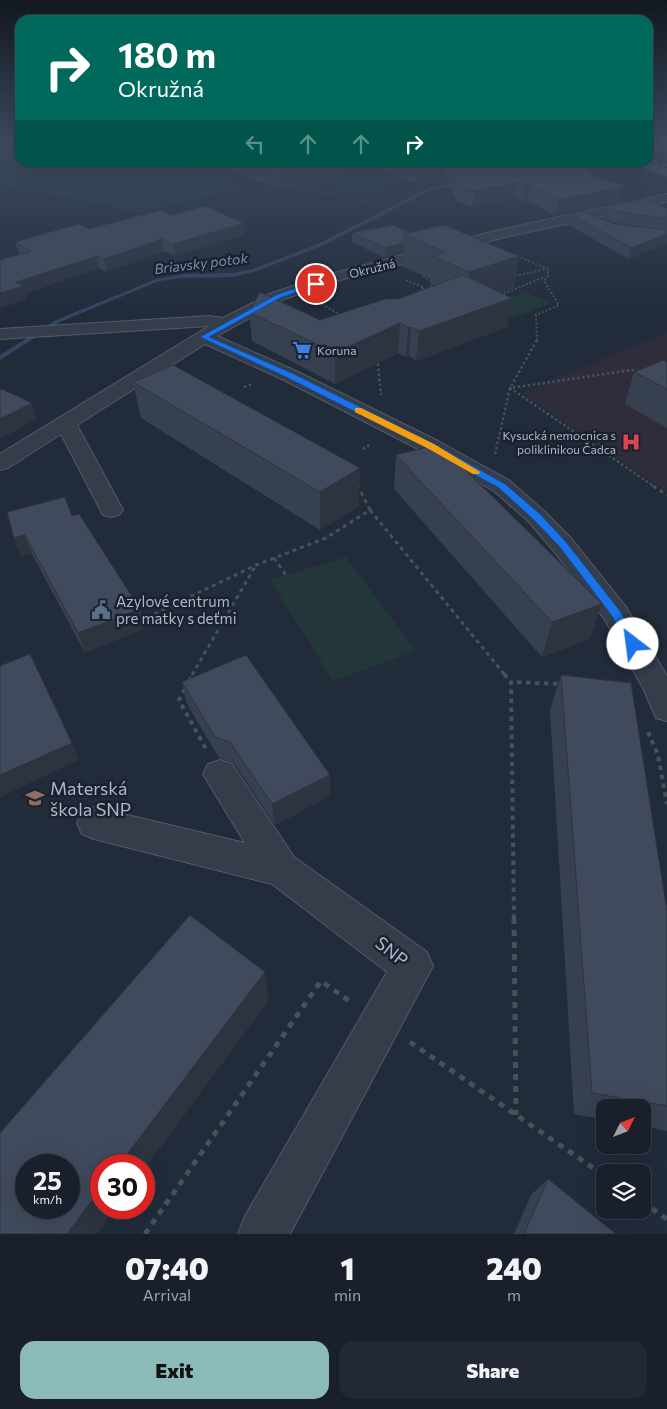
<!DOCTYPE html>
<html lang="en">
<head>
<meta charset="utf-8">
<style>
  body { margin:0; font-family:Commissioner,sans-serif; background:#222834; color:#f1f3f6; height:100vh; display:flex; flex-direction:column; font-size:19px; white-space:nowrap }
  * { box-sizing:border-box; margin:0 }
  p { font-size:16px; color:#9fa3a9 }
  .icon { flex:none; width:28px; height:28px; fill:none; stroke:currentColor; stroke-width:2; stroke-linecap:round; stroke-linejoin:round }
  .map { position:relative; height:1234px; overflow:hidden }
  .panel { display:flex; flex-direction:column; background:#19202c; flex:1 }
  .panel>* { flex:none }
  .top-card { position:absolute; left:15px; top:15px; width:638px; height:152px; border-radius:15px; box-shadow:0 5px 20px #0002,0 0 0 1px #373e48; background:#00695c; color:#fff; overflow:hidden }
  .needle { width:32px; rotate:48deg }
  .tools { position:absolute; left:596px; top:1099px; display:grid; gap:10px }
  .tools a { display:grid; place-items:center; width:55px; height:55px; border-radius:10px; background:#19202c; box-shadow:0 5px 20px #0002,0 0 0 1px #373e48; font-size:25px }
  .speed { position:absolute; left:15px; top:1154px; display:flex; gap:10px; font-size:25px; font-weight:700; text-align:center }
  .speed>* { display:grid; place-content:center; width:65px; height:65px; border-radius:50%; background:#19202c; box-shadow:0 5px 20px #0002,0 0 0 1px #373e48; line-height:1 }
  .speed small { font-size:12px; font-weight:400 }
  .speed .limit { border:8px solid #d22; background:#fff; color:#111 }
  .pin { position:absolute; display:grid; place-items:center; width:42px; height:42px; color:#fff; margin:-21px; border:2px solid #fff; border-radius:50%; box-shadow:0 1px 5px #0007 }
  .me { position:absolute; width:55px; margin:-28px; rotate:330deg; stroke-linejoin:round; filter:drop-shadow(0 0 4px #0008) }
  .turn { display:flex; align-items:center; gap:18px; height:105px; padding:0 20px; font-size:22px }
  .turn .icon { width:65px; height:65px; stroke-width:2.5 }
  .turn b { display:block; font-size:35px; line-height:42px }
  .lanes { display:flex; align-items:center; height:48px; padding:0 20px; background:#0003; justify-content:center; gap:25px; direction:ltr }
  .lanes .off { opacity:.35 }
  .eta { display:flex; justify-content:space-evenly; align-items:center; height:85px; text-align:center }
  .eta b { font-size:30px; font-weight:800; line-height:35px }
  .cta { display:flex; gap:10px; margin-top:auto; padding:10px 20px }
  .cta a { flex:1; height:58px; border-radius:15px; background:#8bbbb9; color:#111; font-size:20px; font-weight:800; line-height:58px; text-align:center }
  .cta a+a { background:#222834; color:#f1f3f6 }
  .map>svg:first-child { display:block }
</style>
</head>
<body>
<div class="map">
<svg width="667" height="1234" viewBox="0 0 667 1234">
  <rect width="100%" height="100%" fill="#212b3a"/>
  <path fill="#2f2d3b" d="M 667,332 L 667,492 L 522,393 Z"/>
  <path fill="#23373b" d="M 0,142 L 20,142 L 20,162 L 160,163 L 245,187 L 141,213 L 5,185 L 0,186 Z
    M 376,172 L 400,183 L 350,193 L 326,181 Z
    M 525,292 L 552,303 L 512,319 L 485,306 Z
    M 346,557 L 416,651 L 333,681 L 270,580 Z"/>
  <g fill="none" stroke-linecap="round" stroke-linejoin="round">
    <path fill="#344561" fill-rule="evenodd" d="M 463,181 L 465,183 L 429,191 L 322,246 L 257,271 L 233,277 L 183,278 L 159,281 L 60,322 L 0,360 L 0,355 L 56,320 L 156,279 L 183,274 L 233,273 L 253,269 L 318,244 L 426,189 Z"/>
    <g stroke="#525a68" stroke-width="2">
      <path id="minor" d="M 667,194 L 667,202 L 501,238 L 340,280 L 284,299 L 217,336 L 298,372 L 438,441 L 510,481 L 544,511 L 571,538 L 626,607 L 667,676 L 667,721 L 656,718 L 644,690 L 605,620 L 553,550 L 528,521 L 494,491 L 422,451 L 284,380 L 205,344 L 77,425 L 123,510 L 119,515 L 111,517 L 103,515 L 61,434 L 8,468 L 0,470 L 0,454 L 209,326 L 0,339 L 0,329 L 209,316 L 223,318 L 272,293 L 330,274 L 499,230 Z
        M 220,760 L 232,764 L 294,857 L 427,952 L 433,966 L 290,1234 L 238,1234 L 245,1216 L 387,972 L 272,884 L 94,839 L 82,834 L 77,823 L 82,812 L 94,807 L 245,843 L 203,774 L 208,764 Z"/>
    </g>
    <g stroke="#3e4653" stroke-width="2">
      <path id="major" d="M 628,162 L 646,162 L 667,169 L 667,176 Z"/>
    </g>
    <path stroke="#415458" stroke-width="1" stroke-dasharray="2 2" stroke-linecap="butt" d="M 201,162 L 245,175
      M 575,162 L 584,166
      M 293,186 L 371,202"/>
    <path stroke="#415458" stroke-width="2" stroke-dasharray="2 2" stroke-linecap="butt" d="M 517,256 L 548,269 L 548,276 L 544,281 L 559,305 L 536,315 L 537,341
      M 423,276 L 433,282
      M 515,276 L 546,269
      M 406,280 L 424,288 L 418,292
      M 500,295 L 545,277
      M 322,304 L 342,316"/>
    <path stroke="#415458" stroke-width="2.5" stroke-dasharray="2.5 2.5" stroke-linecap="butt" d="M 374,360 L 378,365 L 381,395
      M 639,371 L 631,370 L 510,388 L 655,487
      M 244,387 L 252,384
      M 363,449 L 371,444
      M 495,454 L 510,388 L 537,340"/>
    <path stroke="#415458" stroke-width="3" stroke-dasharray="4 4" stroke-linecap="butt" d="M 653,486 L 667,495
      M 370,510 L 505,675
      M 274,558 L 286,575
      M 140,621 L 256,565 L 326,538 L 370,510 L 358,486
      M 192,675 L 256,565"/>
    <path stroke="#415458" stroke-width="4" stroke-dasharray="4.5 4.5" stroke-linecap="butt" d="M 504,674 L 511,682
      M 189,681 L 193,674
      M 185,689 L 179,700 L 206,749
      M 648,732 L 658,755 L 667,804
      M 514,919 L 511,682 L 561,684"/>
    <path stroke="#415458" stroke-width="5" stroke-dasharray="6 6" stroke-linecap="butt" d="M 514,918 L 516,1115
      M 410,1042 L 605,1176
      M 642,1202 L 667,1219
      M 145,1234 L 321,981 L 351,1002"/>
    <use href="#minor" fill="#353d4a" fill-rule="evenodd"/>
    <use href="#major" fill="#525c6a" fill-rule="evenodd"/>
    <g stroke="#566071" stroke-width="2.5">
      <path id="rail" d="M 648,159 L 667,165"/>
    </g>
    <use href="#rail" stroke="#1a222f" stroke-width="2" stroke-dasharray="5" stroke-linecap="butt"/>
  </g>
  <path fill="#37404f" d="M 209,162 L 573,162 L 595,170 L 594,175 L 624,186 L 620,202 L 555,216 L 527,200 L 523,201 L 515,198 L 472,207 L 457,201 L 445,175 L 417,184 L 379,169 L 281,189 Z
    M 605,207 L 667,208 L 667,230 L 616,223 L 602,218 Z
    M 571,214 L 615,224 L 667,230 L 667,244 L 628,259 L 569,225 Z
    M 171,215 L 244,235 L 175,256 L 164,251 L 107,272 L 99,268 L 26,293 L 27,299 L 0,308 L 0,260 L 19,254 L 15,242 Z
    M 393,225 L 514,289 L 501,293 L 512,298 L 507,327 L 419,360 L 416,361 L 409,356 L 406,357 L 398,353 L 335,384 L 252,341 L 249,312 L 320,320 L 398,299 L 430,287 L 431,279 L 402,266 L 403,253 L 385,258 L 352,242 L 352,233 Z
    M 667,362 L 667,428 L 625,404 L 634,372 Z
    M 133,382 L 359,506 L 320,530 L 141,418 Z
    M 396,455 L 590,639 L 542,657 L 394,489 Z
    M 72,516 L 145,628 L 85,653 L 32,554 L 21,557 L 14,538 Z
    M 561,675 L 667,911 L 667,1131 L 642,1126 L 642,1108 L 605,1108 L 605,1120 L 574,1114 L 550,710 Z
    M 182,682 L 330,775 L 330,796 L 275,825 L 234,763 L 219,758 L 187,704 Z
    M 548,1179 L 616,1234 L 514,1234 L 531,1195 Z"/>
  <path fill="#2d3440" d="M 338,162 L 380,162 L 379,169 L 281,189 L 281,174 Z
    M 438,162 L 446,162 L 445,175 L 417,184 L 418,169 Z
    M 595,170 L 592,185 L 586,172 Z
    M 518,182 L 515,198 L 472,207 L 474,191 Z
    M 530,184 L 527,200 L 523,201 L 526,185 Z
    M 624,186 L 620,202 L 555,216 L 558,200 Z
    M 244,223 L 244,235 L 175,256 L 173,244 Z
    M 667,234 L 667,244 L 628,259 L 631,248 Z
    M 162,239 L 164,251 L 107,272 L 104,259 Z
    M 404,243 L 403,253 L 385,258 L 385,248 Z
    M 97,256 L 99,268 L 26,293 L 27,299 L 0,308 L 0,293 L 16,282 Z
    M 519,256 L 514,289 L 465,305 L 469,272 Z
    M 512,298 L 507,327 L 416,361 L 419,331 Z
    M 400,323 L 398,353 L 335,384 L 335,353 Z
    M 411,327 L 409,356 L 406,357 L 408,328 Z
    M 32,403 L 37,419 L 0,439 L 0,419 Z
    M 360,468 L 359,506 L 320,530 L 320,492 Z
    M 25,535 L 32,554 L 21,557 L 14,538 Z
    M 602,604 L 590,639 L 542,657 L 552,622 Z
    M 140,609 L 145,628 L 85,653 L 78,633 Z
    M 72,743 L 79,760 L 0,797 L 0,775 Z
    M 330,775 L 330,796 L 275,825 L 272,804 Z
    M 265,972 L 269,1000 L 144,1170 L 144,1165 L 119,1165 Z
    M 101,1188 L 101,1208 L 116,1208 L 97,1234 L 67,1234 Z"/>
  <path fill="#404a5c" stroke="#2d3440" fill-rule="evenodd" d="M 249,162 L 338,162 L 281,174 Z
    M 401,162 L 438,162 L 418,169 Z
    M 448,162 L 573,162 L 595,170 L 586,172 L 624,186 L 558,200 L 530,184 L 526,185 L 518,182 L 474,191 L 458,185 Z
    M 643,199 L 667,208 L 667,219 L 619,212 L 605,207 Z
    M 205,206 L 244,223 L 173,244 L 162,239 L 104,259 L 97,256 L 16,282 L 24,286 L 0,293 L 0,260 L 31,251 L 15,242 L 79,224 L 89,229 L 161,210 L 171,215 Z
    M 582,211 L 615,224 L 667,230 L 667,234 L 631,248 L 571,214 Z
    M 393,225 L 411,233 L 404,234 L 404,243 L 385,248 L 352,233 Z
    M 444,225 L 519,256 L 469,272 L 433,256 L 445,252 L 404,234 Z
    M 463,275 L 512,298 L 422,330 L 419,331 L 411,327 L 408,328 L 400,323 L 335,353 L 249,312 L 260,292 L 320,320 L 385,299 L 398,299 Z
    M 664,360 L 667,362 L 667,389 L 634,372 Z
    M 173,365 L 360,468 L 320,492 L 133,382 Z
    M 2,389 L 32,403 L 0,419 L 0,390 Z
    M 439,444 L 602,604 L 552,622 L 396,455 Z
    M 65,497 L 72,516 L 79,514 L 140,609 L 78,633 L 25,535 L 14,538 L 7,512 Z
    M 30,654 L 72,743 L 0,775 L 0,666 Z
    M 246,655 L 330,775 L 272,804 L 230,742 L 215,737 L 182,682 Z
    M 561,675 L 631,683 L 667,911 L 667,1106 L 592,1093 Z
    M 190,915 L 265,972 L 119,1165 L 101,1165 L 101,1188 L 67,1234 L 0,1234 L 0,1133 ZM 26,1165 L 69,1165 L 69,1208 L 26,1208 Z
    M 548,1179 L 616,1234 L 524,1234 Z"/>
  <linearGradient id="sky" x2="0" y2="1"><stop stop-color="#121820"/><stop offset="0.45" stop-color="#3d4a60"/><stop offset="1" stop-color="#3d4a60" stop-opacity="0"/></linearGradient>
  <rect width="667" height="315" fill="url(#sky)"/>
  <path fill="#1a73e8" stroke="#114b97" d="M 313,282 L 319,284 L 280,298 L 209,337 L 294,374 L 434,444 L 505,484 L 540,514 L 566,542 L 620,611 L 639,644 L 637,647 L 629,647 L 612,616 L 559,546 L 533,519 L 499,488 L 427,448 L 288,378 L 200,337 L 276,295 Z"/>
  <path fill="#f59e0b" d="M 355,408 L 361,408 L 434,444 L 480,472 L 479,474 L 473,474 L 427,448 L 355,412 Z"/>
  <defs>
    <g id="supermarket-bare" transform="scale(1.5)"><path d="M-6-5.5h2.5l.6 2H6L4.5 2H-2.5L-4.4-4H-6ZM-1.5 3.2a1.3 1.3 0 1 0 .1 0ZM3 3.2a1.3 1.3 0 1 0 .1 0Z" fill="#3f7fe0" stroke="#1a222f" stroke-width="2.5" paint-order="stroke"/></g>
    <g id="hospital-bare" transform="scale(1.5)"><path d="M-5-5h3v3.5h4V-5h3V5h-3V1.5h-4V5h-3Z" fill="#e0444e" stroke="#1a222f" stroke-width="2.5" paint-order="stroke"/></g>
    <g id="civic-bare" transform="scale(1.5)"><path d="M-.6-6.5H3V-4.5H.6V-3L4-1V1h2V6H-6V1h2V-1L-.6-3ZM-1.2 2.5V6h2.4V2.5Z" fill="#5c6f8a" stroke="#1a222f" stroke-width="2.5" paint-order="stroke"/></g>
    <g id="school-bare" transform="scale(1.5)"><path d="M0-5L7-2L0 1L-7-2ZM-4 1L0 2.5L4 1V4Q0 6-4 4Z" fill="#8d6e63" stroke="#1a222f" stroke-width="2.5" paint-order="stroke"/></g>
  </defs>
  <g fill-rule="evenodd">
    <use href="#supermarket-bare" x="302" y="350"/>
    <use href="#hospital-bare" x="631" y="442"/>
    <use href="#civic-bare" x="101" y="610"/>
    <use href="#school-bare" x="35" y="798"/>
  </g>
  <g text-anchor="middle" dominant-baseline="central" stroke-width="5" stroke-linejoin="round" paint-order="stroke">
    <g font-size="12" fill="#afb7c6" stroke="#1a222f">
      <text transform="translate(372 268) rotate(-14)">Okružná</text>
    </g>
    <g font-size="12" fill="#afb7c6" stroke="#1a222f" text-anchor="start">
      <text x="317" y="350">Koruna</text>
      <text x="616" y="435" text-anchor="end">Kysucká nemocnica s<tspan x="616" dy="14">poliklinikou Čadca</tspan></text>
    </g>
    <g font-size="14" font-style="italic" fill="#768daf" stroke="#1a222f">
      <text transform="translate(201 263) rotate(-7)">Briavsky potok</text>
    </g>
    <g font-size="15" fill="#afb7c6" stroke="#1a222f" text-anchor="start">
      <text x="116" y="601">Azylové centrum<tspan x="116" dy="17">pre matky s deťmi</tspan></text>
    </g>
    <g font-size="18" fill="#afb7c6" stroke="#1a222f" text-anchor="start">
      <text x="50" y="788">Materská<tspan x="50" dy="21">škola SNP</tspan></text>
    </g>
    <g font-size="18" fill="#afb7c6" stroke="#1a222f">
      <text transform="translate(392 951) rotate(38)">SNP</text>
    </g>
  </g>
</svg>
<div class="tools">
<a><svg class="needle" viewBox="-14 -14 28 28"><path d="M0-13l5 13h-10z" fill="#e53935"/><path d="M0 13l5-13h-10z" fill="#9fa3a9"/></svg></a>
<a><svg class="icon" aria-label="layers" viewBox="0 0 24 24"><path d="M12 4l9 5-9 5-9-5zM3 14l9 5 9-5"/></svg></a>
</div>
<div class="speed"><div>25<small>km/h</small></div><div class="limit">30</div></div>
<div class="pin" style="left:316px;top:284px;background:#d93025"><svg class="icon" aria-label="arrive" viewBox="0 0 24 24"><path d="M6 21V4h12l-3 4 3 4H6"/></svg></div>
<svg class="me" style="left:633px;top:644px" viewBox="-20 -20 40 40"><circle r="19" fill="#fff"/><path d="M0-13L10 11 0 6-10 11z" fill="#1a73e8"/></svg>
<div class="top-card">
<div class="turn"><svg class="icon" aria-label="right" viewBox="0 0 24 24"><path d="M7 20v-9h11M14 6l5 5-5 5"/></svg><div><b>180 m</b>Okružná</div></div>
<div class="lanes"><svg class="icon off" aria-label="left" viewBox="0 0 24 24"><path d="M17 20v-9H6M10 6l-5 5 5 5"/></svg><svg class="icon off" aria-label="ahead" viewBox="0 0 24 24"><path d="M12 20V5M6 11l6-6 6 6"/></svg><svg class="icon off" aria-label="ahead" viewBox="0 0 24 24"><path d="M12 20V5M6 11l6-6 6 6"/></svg><svg class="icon" aria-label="right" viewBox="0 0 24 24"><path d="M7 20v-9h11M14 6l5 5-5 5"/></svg></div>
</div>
</div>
<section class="panel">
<div class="eta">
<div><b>07:40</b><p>Arrival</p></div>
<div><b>1</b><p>min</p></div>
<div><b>240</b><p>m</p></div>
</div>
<div class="cta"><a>Exit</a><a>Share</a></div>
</section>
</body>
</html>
